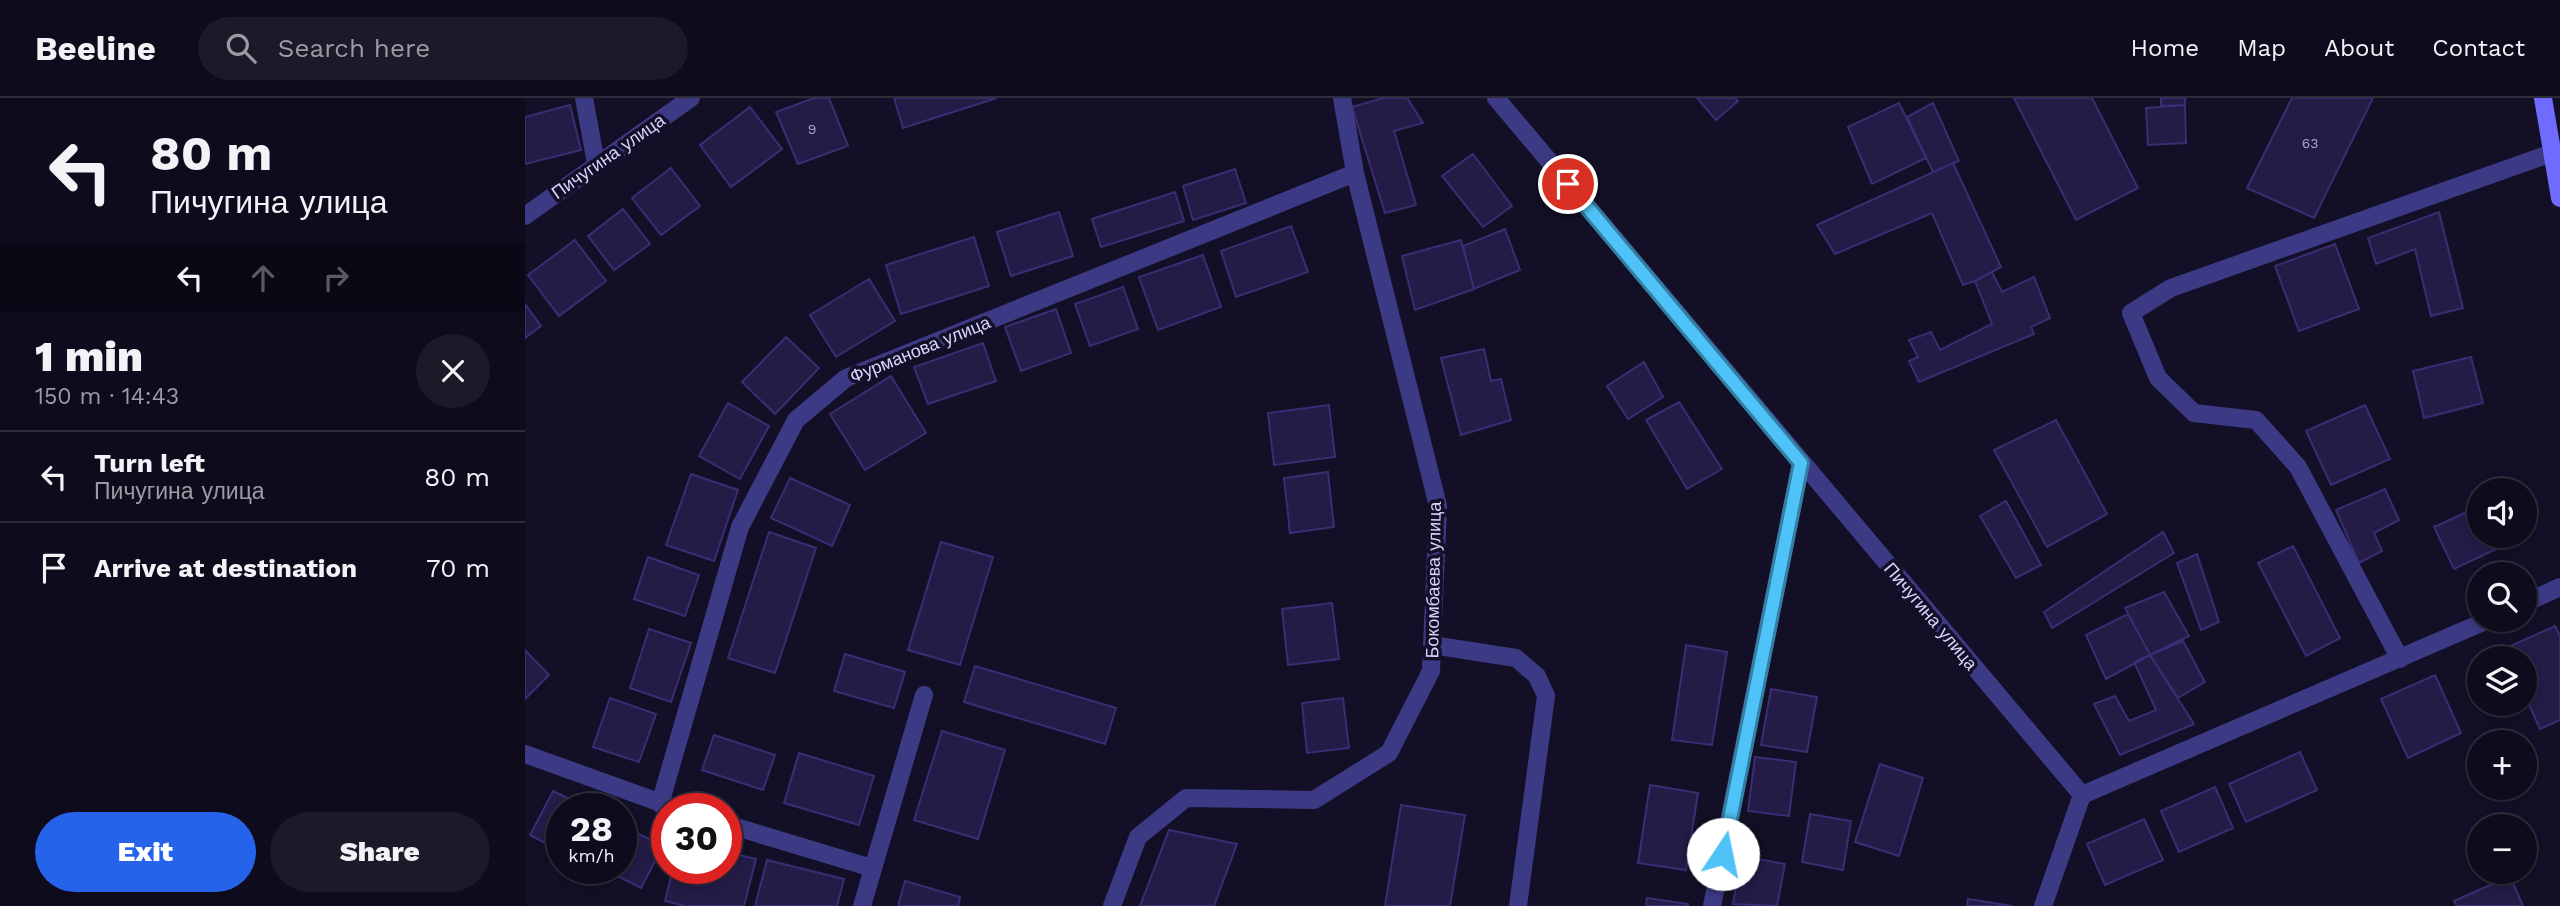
<!DOCTYPE html>
<html lang="en">
<head>
<meta charset="utf-8">
<style>
  body { margin:0; font-family:"Work Sans",sans-serif; background:#1c1929; color:#f1f3f6; height:100vh; display:flex; flex-direction:column; font-size:26px; white-space:nowrap }
  * { box-sizing:border-box; margin:0 }
  p { font-size:23px; color:#9b9ba3 }
  .icon { flex:none; width:38px; height:38px; fill:none; stroke:currentColor; stroke-width:2; stroke-linecap:round; stroke-linejoin:round }
  .map { position:relative; flex:1; overflow:hidden }
  .drawer { display:flex; flex-direction:column; background:#0e0b1c; width:525px }
  .drawer>* { flex:none }
  .guide { background:#0e0b1c; color:#f1f3f6; overflow:hidden }
  .controls { position:absolute; left:1942px; top:380px; display:grid; gap:14px }
  .controls a { display:grid; place-items:center; width:70px; height:70px; border-radius:50%; background:#0e0b1c; box-shadow:0 4px 10px #0003,0 0 0 2px #2e2b3b; font-size:35px }
  .speed { position:absolute; left:21px; top:695px; display:flex; gap:14px; font-size:35px; font-weight:700; text-align:center }
  .speed>* { display:grid; place-content:center; width:91px; height:91px; border-radius:50%; background:#0e0b1c; box-shadow:0 4px 10px #0003,0 0 0 2px #2e2b3b; line-height:1 }
  .speed small { font-size:18px; font-weight:400 }
  .speed .limit { border:10px solid #d22; background:#fff; color:#111 }
  .pin { position:absolute; display:grid; place-items:center; width:60px; height:60px; color:#fff; margin:-30px; border:4px solid #fff; border-radius:50%; box-shadow:0 2px 7px #0007 }
  .me { position:absolute; width:77px; margin:-38px; rotate:11deg; stroke-linejoin:round; filter:drop-shadow(0 0 5px #0008) }
  .turn { display:flex; align-items:center; gap:24px; height:147px; padding:0 35px; font-size:32px }
  .turn .icon { width:91px; height:91px; stroke-width:2.5 }
  .turn b { display:block; font-size:49px; line-height:60px }
  .lanes { display:flex; align-items:center; height:66px; padding:0 35px; background:#0003; justify-content:center; gap:35px; direction:ltr }
  .lanes .off { opacity:.35 }
  .round { display:grid; place-items:center; flex:none; width:74px; height:74px; border-radius:37px; background:#1c1929 }
  .headline { display:flex; align-items:center; justify-content:space-between; height:119px; padding:0 35px }
  h1 { font-size:42px; font-weight:800; line-height:52px }
  .primary-button { display:flex; gap:14px; margin-top:auto; padding:14px 35px }
  .primary-button a { flex:1; height:80px; border-radius:42px; background:#2563eb; color:#fff; font-size:28px; font-weight:800; line-height:80px; text-align:center }
  .primary-button a+a { background:#1c1929; color:#f1f3f6 }
  ul { padding:0; list-style:none }
  li { display:flex; align-items:center; gap:21px; height:91px; padding:0 35px; border-top:2px solid #2e2b3b }
  li div { flex:1 }
  li b { display:block; font-size:26px }
  li em { font-style:normal }
  header { display:flex; align-items:center; gap:42px; box-sizing:border-box; height:98px; padding:0 35px; background:#0e0b1c; border-bottom:2px solid #2e2b3b }
  header strong { font-size:33px }
  nav { display:flex; gap:38px; margin-inline-start:auto; font-size:24px }
  .search { width:490px; height:63px; background:#1c1929; display:flex; align-items:center; gap:18px; box-sizing:border-box; padding:0 24px; border-radius:38px; color:#9b9ba3; font-size:26px }
  main { display:flex; flex:1; min-height:0 }
  .map>svg:first-child { display:block }
</style>
</head>
<body>
<header>
<strong>Beeline</strong>
<div class="search"><svg class="icon" aria-label="search" viewBox="0 0 24 24"><circle cx="10" cy="10" r="6"/><path d="M15 15l6 6"/></svg>Search here</div>
<nav><a>Home</a><a>Map</a><a>About</a><a>Contact</a></nav>
</header>
<main>
<section class="drawer">
<div class="guide">
<div class="turn"><svg class="icon" aria-label="left" viewBox="0 0 24 24"><path d="M17 20v-9H6M10 6l-5 5 5 5"/></svg><div><b>80 m</b>Пичугина улица</div></div>
<div class="lanes"><svg class="icon" aria-label="left" viewBox="0 0 24 24"><path d="M17 20v-9H6M10 6l-5 5 5 5"/></svg><svg class="icon off" aria-label="ahead" viewBox="0 0 24 24"><path d="M12 20V5M6 11l6-6 6 6"/></svg><svg class="icon off" aria-label="right" viewBox="0 0 24 24"><path d="M7 20v-9h11M14 6l5 5-5 5"/></svg></div>
</div>
<div class="headline"><div><h1>1 min</h1><p>150 m · 14:43</p></div><a class="round"><svg class="icon" aria-label="close" viewBox="0 0 24 24"><path d="M6 6l12 12M18 6L6 18"/></svg></a></div>
<ul>
<li><svg class="icon" aria-label="left" viewBox="0 0 24 24"><path d="M17 20v-9H6M10 6l-5 5 5 5"/></svg><div><b>Turn left</b><p>Пичугина улица</p></div><em>80 m</em></li>
<li><svg class="icon" aria-label="arrive" viewBox="0 0 24 24"><path d="M6 21V4h12l-3 4 3 4H6"/></svg><div><b>Arrive at destination</b></div><em>70 m</em></li>
</ul>
<div class="primary-button"><a>Exit</a><a>Share</a></div>
</section>
<div class="map">
<svg width="2035" height="808" viewBox="0 0 2035 808">
  <rect width="100%" height="100%" fill="#130f26"/>
  <path fill="#241b47" stroke="#3b2d73" stroke-width="2" d="M 289,0 L 304,0 L 323,48 L 273,66 L 251,14 Z
    M 369,0 L 472,0 L 378,30 Z
    M 858,0 L 882,0 L 898,25 L 869,33 L 891,107 L 860,115 L 827,9 Z
    M 1172,0 L 1210,0 L 1213,3 L 1191,22 Z
    M 1489,0 L 1567,0 L 1613,90 L 1551,122 Z
    M 1636,0 L 1660,0 L 1660,7 L 1636,8 Z
    M 1767,0 L 1848,0 L 1789,120 L 1722,90 Z
    M 1374,5 L 1401,60 L 1347,86 L 1323,29 Z
    M 1408,5 L 1434,63 L 1408,74 L 1382,19 Z
    M 45,7 L 56,52 L 0,66 L 0,19 Z
    M 1660,7 L 1661,45 L 1623,47 L 1621,10 Z
    M 225,9 L 257,51 L 206,89 L 175,47 Z
    M 948,56 L 987,108 L 958,129 L 917,78 Z
    M 1428,65 L 1476,169 L 1450,183 L 1438,187 L 1407,115 L 1310,156 L 1292,127 Z
    M 146,70 L 175,108 L 136,137 L 107,100 Z
    M 710,71 L 721,105 L 668,122 L 658,88 Z
    M 650,94 L 659,123 L 576,149 L 567,121 Z
    M 98,111 L 125,146 L 89,172 L 63,138 Z
    M 534,114 L 548,158 L 486,178 L 472,134 Z
    M 1914,114 L 1938,210 L 1906,218 L 1890,151 L 1851,166 L 1843,140 Z
    M 766,128 L 783,174 L 711,199 L 696,153 Z
    M 980,131 L 995,172 L 949,191 L 938,148 Z
    M 449,139 L 464,188 L 376,216 L 361,167 Z
    M 50,142 L 81,183 L 34,218 L 3,177 Z
    M 936,142 L 949,191 L 890,212 L 877,158 Z
    M 1810,146 L 1834,211 L 1774,233 L 1750,168 Z
    M 678,157 L 696,209 L 633,232 L 614,179 Z
    M 1467,174 L 1477,194 L 1509,179 L 1525,220 L 1506,229 L 1509,236 L 1394,284 L 1384,263 L 1393,259 L 1384,242 L 1406,234 L 1415,252 L 1467,226 L 1450,183 Z
    M 344,181 L 370,223 L 311,259 L 285,217 Z
    M 598,189 L 613,231 L 565,248 L 550,206 Z
    M 0,206 L 16,228 L 0,240 Z
    M 531,211 L 546,255 L 496,273 L 480,229 Z
    M 261,239 L 294,270 L 250,316 L 217,284 Z
    M 458,245 L 471,283 L 403,306 L 389,269 Z
    M 959,251 L 966,283 L 976,281 L 986,322 L 936,337 L 916,260 Z
    M 1946,259 L 1958,305 L 1899,320 L 1888,273 Z
    M 1119,264 L 1138,299 L 1103,321 L 1082,288 Z
    M 366,278 L 401,335 L 340,372 L 305,316 Z
    M 1154,304 L 1197,371 L 1162,391 L 1121,322 Z
    M 203,305 L 244,328 L 215,381 L 174,358 Z
    M 804,307 L 810,359 L 749,367 L 743,315 Z
    M 1840,307 L 1865,361 L 1806,387 L 1781,333 Z
    M 1531,322 L 1582,416 L 1522,449 L 1469,352 Z
    M 803,374 L 809,429 L 765,435 L 759,380 Z
    M 166,376 L 213,392 L 189,463 L 141,447 Z
    M 265,380 L 325,407 L 307,448 L 246,420 Z
    M 1860,391 L 1874,422 L 1849,435 L 1857,453 L 1834,465 L 1811,412 Z
    M 1481,403 L 1516,467 L 1491,480 L 1455,418 Z
    M 1955,408 L 1955,438 L 2000,438 L 2000,430 L 2003,436 L 1929,471 L 1909,429 Z
    M 244,434 L 291,450 L 250,575 L 203,560 Z
    M 1638,434 L 1649,455 L 1527,530 L 1519,514 Z
    M 416,444 L 468,459 L 435,567 L 383,552 Z
    M 1768,448 L 1815,540 L 1781,558 L 1733,465 Z
    M 1672,456 L 1694,524 L 1676,532 L 1652,465 Z
    M 123,459 L 174,477 L 160,518 L 109,501 Z
    M 1639,494 L 1664,538 L 1625,557 L 1600,510 Z
    M 807,505 L 814,561 L 763,567 L 757,511 Z
    M 1603,516 L 1625,557 L 1581,581 L 1561,537 Z
    M 2030,528 L 2035,538 L 2035,622 L 2015,631 L 2000,598 L 2000,560 L 1983,560 L 1979,551 Z
    M 124,531 L 166,545 L 146,604 L 105,590 Z
    M 1658,543 L 1680,584 L 1653,600 L 1625,557 Z
    M 1161,547 L 1202,554 L 1187,647 L 1147,642 Z
    M 0,552 L 24,577 L 0,601 Z
    M 320,556 L 380,574 L 369,610 L 309,593 Z
    M 1625,557 L 1669,626 L 1595,657 L 1569,606 L 1590,598 L 1604,623 L 1631,612 L 1609,564 Z
    M 450,568 L 591,610 L 580,646 L 439,604 Z
    M 1910,577 L 1936,635 L 1883,660 L 1856,601 Z
    M 1246,591 L 1292,599 L 1282,654 L 1236,647 Z
    M 85,600 L 131,616 L 114,664 L 68,649 Z
    M 818,600 L 824,650 L 782,655 L 777,605 Z
    M 417,633 L 480,652 L 453,741 L 389,722 Z
    M 189,637 L 250,657 L 238,692 L 177,672 Z
    M 1775,654 L 1792,692 L 1721,724 L 1704,686 Z
    M 274,655 L 349,678 L 334,727 L 259,705 Z
    M 1230,659 L 1271,664 L 1264,718 L 1223,713 Z
    M 1355,666 L 1398,680 L 1374,758 L 1330,744 Z
    M 1125,687 L 1173,695 L 1161,772 L 1113,765 Z
    M 1690,689 L 1708,730 L 1654,754 L 1636,713 Z
    M 28,693 L 63,710 L 37,710 L 37,754 L 5,737 Z
    M 876,707 L 940,717 L 925,808 L 860,808 Z
    M 1285,716 L 1326,723 L 1318,772 L 1277,764 Z
    M 1619,721 L 1638,762 L 1580,787 L 1562,746 Z
    M 96,727 L 138,748 L 116,790 L 77,770 L 96,770 Z
    M 644,732 L 712,746 L 689,808 L 615,808 Z
    M 201,754 L 231,761 L 219,808 L 160,808 L 140,803 L 148,770 L 201,770 Z
    M 1216,758 L 1260,766 L 1252,808 L 1208,806 Z
    M 242,762 L 319,781 L 312,808 L 230,808 Z
    M 1985,778 L 1998,808 L 1932,808 L 1929,803 Z
    M 380,783 L 435,799 L 433,808 L 373,808 Z
    M 1122,800 L 1163,806 L 1163,808 L 1121,808 Z
    M 1443,801 L 1487,808 L 1442,808 Z"/>
  <g fill="none" stroke-linecap="round" stroke-linejoin="round">
    <path stroke="#3d3a85" stroke-width="18" d="M 59,0 L 71,65
      M 971,0 L 1557,697
      M 0,118 L 166,0
      M 2000,505 L 2035,489
      M 907,547 L 991,560 L 1012,578 L 1021,598 L 993,808
      M 1875,561 L 1773,369 L 1731,322 L 1669,315 L 1633,280 L 1606,215 L 1646,190 L 2027,55
      M 0,656 L 150,710
      M 1557,697 L 1963,522
      M 135,706 L 215,429 L 271,322 L 321,280 L 830,75
      M 201,726 L 347,770
      M 337,808 L 399,597
      M 587,808 L 613,739 L 661,700 L 789,702 L 864,655 L 906,573 L 913,408 L 830,75 L 817,0
      M 1187,808 L 1276,365
      M 1518,808 L 1557,697"/>
    <path stroke="#6f6bff" stroke-width="18" d="M 2018,0 L 2035,100"/>
  </g>
  <g fill="none" stroke-linecap="round" stroke-linejoin="round">
    <g stroke="#337fa1" stroke-width="18">
      <path id="route" d="M 1043,86 L 1276,365 L 1198,756"/>
    </g>
    <use href="#route" stroke="#4fc3f7" stroke-width="12"/>
  </g>
  <g text-anchor="middle" dominant-baseline="central" stroke-width="7" stroke-linejoin="round" paint-order="stroke">
    <g font-size="14" fill="#aca6d1">
      <text x="287" y="31">9</text>
      <text x="1785" y="45">63</text>
    </g>
    <g font-size="18" fill="#d9d4ff" stroke="#130f26">
      <text transform="translate(83 58) rotate(-35)">Пичугина улица</text>
      <text transform="translate(395 251) rotate(-22)">Фурманова улица</text>
      <text transform="translate(908 482) rotate(-89)">Бокомбаева улица</text>
      <text transform="translate(1406 518) rotate(50)">Пичугина улица</text>
    </g>
  </g>
</svg>
<div class="controls">
<a><svg class="icon" aria-label="sound" viewBox="0 0 24 24"><path d="M4 9h4l5-4v14l-5-4H4zM17 9q2 3 0 6"/></svg></a>
<a><svg class="icon" aria-label="search" viewBox="0 0 24 24"><circle cx="10" cy="10" r="6"/><path d="M15 15l6 6"/></svg></a>
<a><svg class="icon" aria-label="layers" viewBox="0 0 24 24"><path d="M12 4l9 5-9 5-9-5zM3 14l9 5 9-5"/></svg></a>
<a>+</a>
<a>−</a>
</div>
<div class="speed"><div>28<small>km/h</small></div><div class="limit">30</div></div>
<div class="pin" style="left:1043px;top:86px;background:#d93025"><svg class="icon" aria-label="arrive" viewBox="0 0 24 24"><path d="M6 21V4h12l-3 4 3 4H6"/></svg></div>
<svg class="me" style="left:1198px;top:756px" viewBox="-20 -20 40 40"><circle r="19" fill="#fff"/><path d="M0-13L10 11 0 6-10 11z" fill="#4fc3f7"/></svg>
</div>
</main>
</body>
</html>
